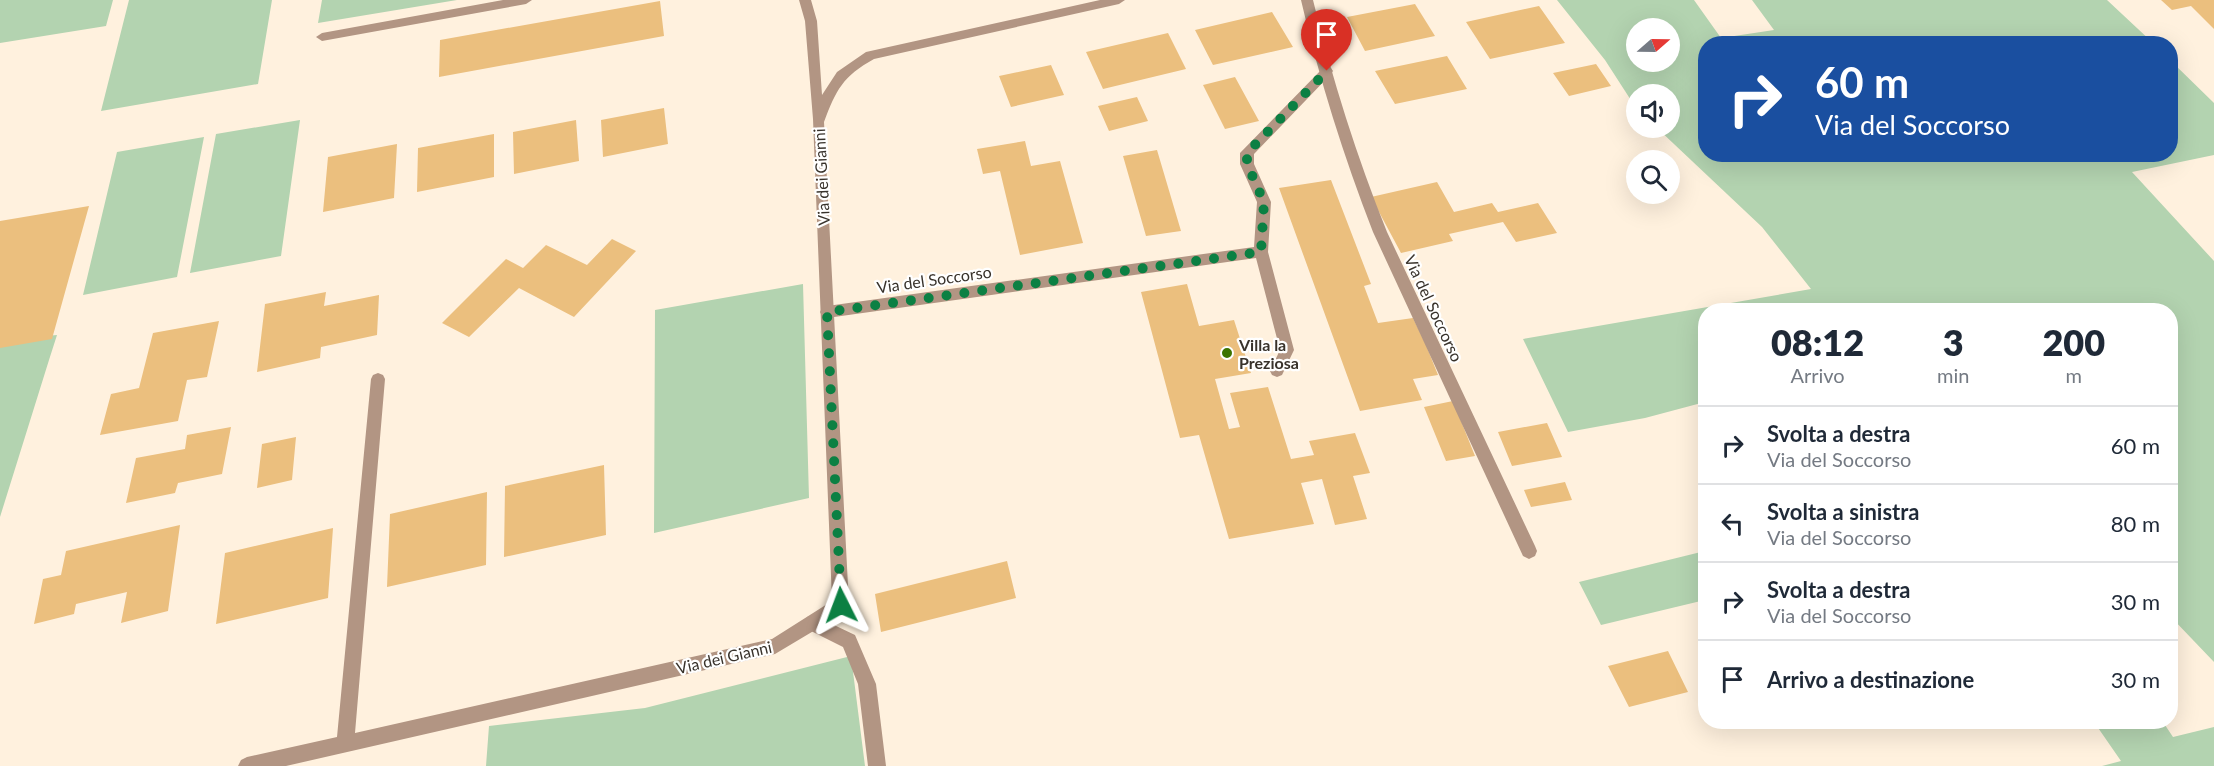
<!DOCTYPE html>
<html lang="it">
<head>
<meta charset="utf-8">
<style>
  body { margin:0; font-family:Lato,sans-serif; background:#f6f6f7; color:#1f2937; height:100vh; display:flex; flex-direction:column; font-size:22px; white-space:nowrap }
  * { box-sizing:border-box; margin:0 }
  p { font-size:20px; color:#747a83 }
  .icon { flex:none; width:33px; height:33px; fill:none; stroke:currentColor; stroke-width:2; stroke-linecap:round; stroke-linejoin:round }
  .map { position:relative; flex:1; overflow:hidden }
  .details { position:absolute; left:1698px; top:303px; width:480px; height:426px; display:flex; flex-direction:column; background:#fff; border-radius:24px; box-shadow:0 6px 24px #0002 }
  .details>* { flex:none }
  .hud { position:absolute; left:1698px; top:36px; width:480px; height:126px; border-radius:24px; box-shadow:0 6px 24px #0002; background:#1a4fa0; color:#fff; overflow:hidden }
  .needle { width:39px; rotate:70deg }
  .fabs { position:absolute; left:1626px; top:18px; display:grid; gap:12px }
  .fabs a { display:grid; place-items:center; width:54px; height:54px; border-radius:50%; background:#fff; box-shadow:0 6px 24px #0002; font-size:30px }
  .pin { position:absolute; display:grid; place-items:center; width:51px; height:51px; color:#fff; margin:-62px -26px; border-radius:50% 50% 50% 0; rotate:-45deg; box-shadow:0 0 6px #0007 }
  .pin .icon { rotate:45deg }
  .me { position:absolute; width:66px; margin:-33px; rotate:357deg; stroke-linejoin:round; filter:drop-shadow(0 0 4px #0008) }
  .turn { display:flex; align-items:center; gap:21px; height:126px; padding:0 18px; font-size:27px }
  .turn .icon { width:78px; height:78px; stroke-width:2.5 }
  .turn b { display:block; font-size:42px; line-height:51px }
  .eta { display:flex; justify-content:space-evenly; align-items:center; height:102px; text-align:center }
  .eta b { font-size:36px; font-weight:800; line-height:42px }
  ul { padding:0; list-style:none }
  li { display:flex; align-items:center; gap:18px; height:78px; padding:0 18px; border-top:2px solid #e0e1e3 }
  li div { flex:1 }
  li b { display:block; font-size:22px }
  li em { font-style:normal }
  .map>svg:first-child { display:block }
</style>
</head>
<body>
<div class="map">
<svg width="2214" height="766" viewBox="0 0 2214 766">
  <rect width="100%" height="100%" fill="#fff1de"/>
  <path fill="#b3d3b0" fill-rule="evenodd" d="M 0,0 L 113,0 L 106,26 L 0,43 Z
    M 129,0 L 272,0 L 258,84 L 101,111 Z
    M 322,0 L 457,0 L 318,23 Z
    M 1557,0 L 1694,0 L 1721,38 L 1774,30 L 1752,0 L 2107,0 L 2153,43 L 1706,44 L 1706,154 L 2170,154 L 2171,61 L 2214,103 L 2214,155 L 2132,172 L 2214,261 L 2214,662 L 2171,617 L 2170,310 L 1706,310 L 1705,402 L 1645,418 L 1568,432 L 1523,339 L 1811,289 L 1762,227 L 1657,128 L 1670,128 L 1670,94 L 1636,94 L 1636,108 L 1605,60 ZM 1636,28 L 1670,28 L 1670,62 L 1636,62 Z
    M 300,120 L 281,256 L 190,273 L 216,134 Z
    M 204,137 L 177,277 L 83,295 L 117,152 Z
    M 803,284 L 809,498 L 654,533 L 655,310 Z
    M 57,335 L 49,360 L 0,517 L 0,340 Z
    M 1705,551 L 1705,600 L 1601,625 L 1579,582 Z
    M 851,656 L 865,766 L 486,766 L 489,726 L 645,708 Z
    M 2094,722 L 2163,722 L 2173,737 L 2214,727 L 2214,766 L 2102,766 L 2121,761 Z"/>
  <path fill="#ebbf7e" d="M 2161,0 L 2214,0 L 2214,29 L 2191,6 L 2172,10 Z
    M 660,1 L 664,36 L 439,77 L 440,40 Z
    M 1415,4 L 1435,36 L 1365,51 L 1347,17 Z
    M 1539,6 L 1565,43 L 1490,59 L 1466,22 Z
    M 1272,12 L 1293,47 L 1213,65 L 1195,30 Z
    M 1168,33 L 1186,69 L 1103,89 L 1086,52 Z
    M 1447,56 L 1467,89 L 1395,104 L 1375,71 Z
    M 1596,64 L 1611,86 L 1569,96 L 1553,73 Z
    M 1051,65 L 1064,95 L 1011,107 L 999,76 Z
    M 1235,77 L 1259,121 L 1225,129 L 1203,85 Z
    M 1137,97 L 1148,121 L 1109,131 L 1098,106 Z
    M 664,108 L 668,144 L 603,157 L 601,120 Z
    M 576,120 L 579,161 L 514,174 L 513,132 Z
    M 494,134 L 494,177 L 417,192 L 418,148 Z
    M 1025,141 L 1031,166 L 1060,161 L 1083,243 L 1020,255 L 1000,171 L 983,174 L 977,149 Z
    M 397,144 L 394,198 L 323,212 L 328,157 Z
    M 1157,150 L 1181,231 L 1146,236 L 1123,156 Z
    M 1331,180 L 1371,284 L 1364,286 L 1378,323 L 1413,318 L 1426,345 L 1438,375 L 1413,379 L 1422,400 L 1360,411 L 1279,188 Z
    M 1437,182 L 1454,212 L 1492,203 L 1498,212 L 1538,203 L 1557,233 L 1516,242 L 1503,222 L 1449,234 L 1453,241 L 1401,253 L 1371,197 Z
    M 89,206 L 52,339 L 0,348 L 0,221 Z
    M 612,239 L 636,251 L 574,317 L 519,288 L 469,337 L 442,323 L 506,259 L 523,268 L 546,245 L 587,265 Z
    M 1187,284 L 1199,326 L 1234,320 L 1251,373 L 1215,379 L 1229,429 L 1240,427 L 1230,393 L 1268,387 L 1291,459 L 1314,455 L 1309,441 L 1355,433 L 1370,473 L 1353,476 L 1367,519 L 1335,525 L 1322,479 L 1301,483 L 1314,524 L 1229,539 L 1199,435 L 1180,438 L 1141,292 Z
    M 326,292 L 324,306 L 379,295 L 377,335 L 321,347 L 320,358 L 257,372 L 265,304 Z
    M 219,321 L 207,377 L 187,380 L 178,421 L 100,435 L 111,394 L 139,388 L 153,333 Z
    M 1453,401 L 1475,456 L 1446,461 L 1424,407 Z
    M 1547,423 L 1562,457 L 1512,466 L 1498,432 Z
    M 231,427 L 222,474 L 178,483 L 175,493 L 126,503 L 136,458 L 185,449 L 187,435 Z
    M 296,437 L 292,480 L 257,488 L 262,444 Z
    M 604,465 L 606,535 L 504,557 L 505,486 Z
    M 1565,482 L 1572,500 L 1531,507 L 1524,490 Z
    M 487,492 L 486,565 L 387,587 L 390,514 Z
    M 180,525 L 168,611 L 121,623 L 127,592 L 76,604 L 74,614 L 34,624 L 43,579 L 61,575 L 66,551 Z
    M 333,528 L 328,598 L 216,624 L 225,553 Z
    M 1007,561 L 1016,598 L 881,632 L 875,594 Z
    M 1668,651 L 1688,692 L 1629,707 L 1608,666 Z"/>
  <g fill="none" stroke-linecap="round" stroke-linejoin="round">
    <path fill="#b29583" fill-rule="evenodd" d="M 1327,67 L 1331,68 L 1333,71 L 1331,74 L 1254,154 L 1254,164 L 1271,202 L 1268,252 L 1294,350 L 1282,375 L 1277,377 L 1272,375 L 1270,371 L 1280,350 L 1256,258 L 827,318 L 822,316 L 820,312 L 822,308 L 827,306 L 1254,247 L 1257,202 L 1240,164 L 1240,153 L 1323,68 Z
      M 813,615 L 855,635 L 876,684 L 886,766 L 868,766 L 858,684 L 843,647 L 807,629 L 805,623 L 807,617 Z"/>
    <path fill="#b29583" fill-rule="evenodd" d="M 503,0 L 532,0 L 526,4 L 322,41 L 316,37 L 322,33 Z
      M 799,0 L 811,0 L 817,21 L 822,95 L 837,72 L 866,52 L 1100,0 L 1125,0 L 1119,4 L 874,59 C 843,76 836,90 824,122 L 849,605 L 847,611 L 775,654 L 286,766 L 238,766 L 241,760 L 247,757 L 337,737 L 371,379 L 373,375 L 378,373 L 383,375 L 385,379 L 355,733 L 772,639 L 832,601 L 813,119 L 805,21 Z
      M 1301,0 L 1313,0 C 1332,79 1357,157 1387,232 L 1535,546 L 1537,551 L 1535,556 L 1529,559 L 1523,556 L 1373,232 C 1344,157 1319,79 1301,0 Z"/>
  </g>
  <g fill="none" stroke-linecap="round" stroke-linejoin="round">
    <path stroke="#0b8043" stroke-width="10" stroke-dasharray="0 18" d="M 841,605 L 827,312 L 1261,252 L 1264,202 L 1247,164 L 1247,153 L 1327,71"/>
  </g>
  <circle fill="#3c7300" stroke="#fff" stroke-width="2" cx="1227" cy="353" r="6"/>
  <g text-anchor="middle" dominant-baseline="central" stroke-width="4.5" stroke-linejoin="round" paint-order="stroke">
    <g font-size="16" fill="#38322b" stroke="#fff">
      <text transform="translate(821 177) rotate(-93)">Via dei Gianni</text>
      <text transform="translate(934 279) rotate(-8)">Via del Soccorso</text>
      <text transform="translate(1434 308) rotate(65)">Via del Soccorso</text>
      <text transform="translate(724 657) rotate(-13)">Via dei Gianni</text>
    </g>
    <g font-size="16" font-weight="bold" fill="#38322b" stroke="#fff" text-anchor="start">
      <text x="1239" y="344">Villa la<tspan x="1239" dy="18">Preziosa</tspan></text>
    </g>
  </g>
</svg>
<div class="fabs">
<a><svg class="needle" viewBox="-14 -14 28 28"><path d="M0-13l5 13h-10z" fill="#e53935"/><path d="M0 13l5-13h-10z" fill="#747a83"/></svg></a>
<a><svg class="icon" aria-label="sound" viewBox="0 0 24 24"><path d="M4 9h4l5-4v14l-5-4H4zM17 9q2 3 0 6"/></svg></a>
<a><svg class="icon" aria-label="search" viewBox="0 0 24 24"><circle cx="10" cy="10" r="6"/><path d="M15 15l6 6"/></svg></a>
</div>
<div class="pin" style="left:1327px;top:71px;background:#d93025"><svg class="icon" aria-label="arrive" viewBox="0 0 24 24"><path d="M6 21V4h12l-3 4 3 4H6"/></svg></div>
<svg class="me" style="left:841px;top:605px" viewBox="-20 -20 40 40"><path d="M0-17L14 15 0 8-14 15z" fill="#0b8043" stroke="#fff" stroke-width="4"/></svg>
<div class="hud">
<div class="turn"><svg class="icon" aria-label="right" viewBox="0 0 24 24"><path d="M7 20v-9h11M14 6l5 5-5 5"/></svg><div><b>60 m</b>Via del Soccorso</div></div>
</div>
<section class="details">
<div class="eta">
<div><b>08:12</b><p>Arrivo</p></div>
<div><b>3</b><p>min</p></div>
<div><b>200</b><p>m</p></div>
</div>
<ul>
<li><svg class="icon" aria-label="right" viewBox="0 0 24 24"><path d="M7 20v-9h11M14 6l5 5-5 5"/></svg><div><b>Svolta a destra</b><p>Via del Soccorso</p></div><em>60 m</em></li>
<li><svg class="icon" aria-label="left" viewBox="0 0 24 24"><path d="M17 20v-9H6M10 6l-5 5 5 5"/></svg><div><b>Svolta a sinistra</b><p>Via del Soccorso</p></div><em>80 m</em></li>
<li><svg class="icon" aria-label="right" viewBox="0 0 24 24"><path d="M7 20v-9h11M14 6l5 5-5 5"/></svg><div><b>Svolta a destra</b><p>Via del Soccorso</p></div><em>30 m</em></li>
<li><svg class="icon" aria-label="arrive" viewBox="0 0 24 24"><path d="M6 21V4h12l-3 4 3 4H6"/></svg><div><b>Arrivo a destinazione</b></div><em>30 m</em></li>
</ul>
</section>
</div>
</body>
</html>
